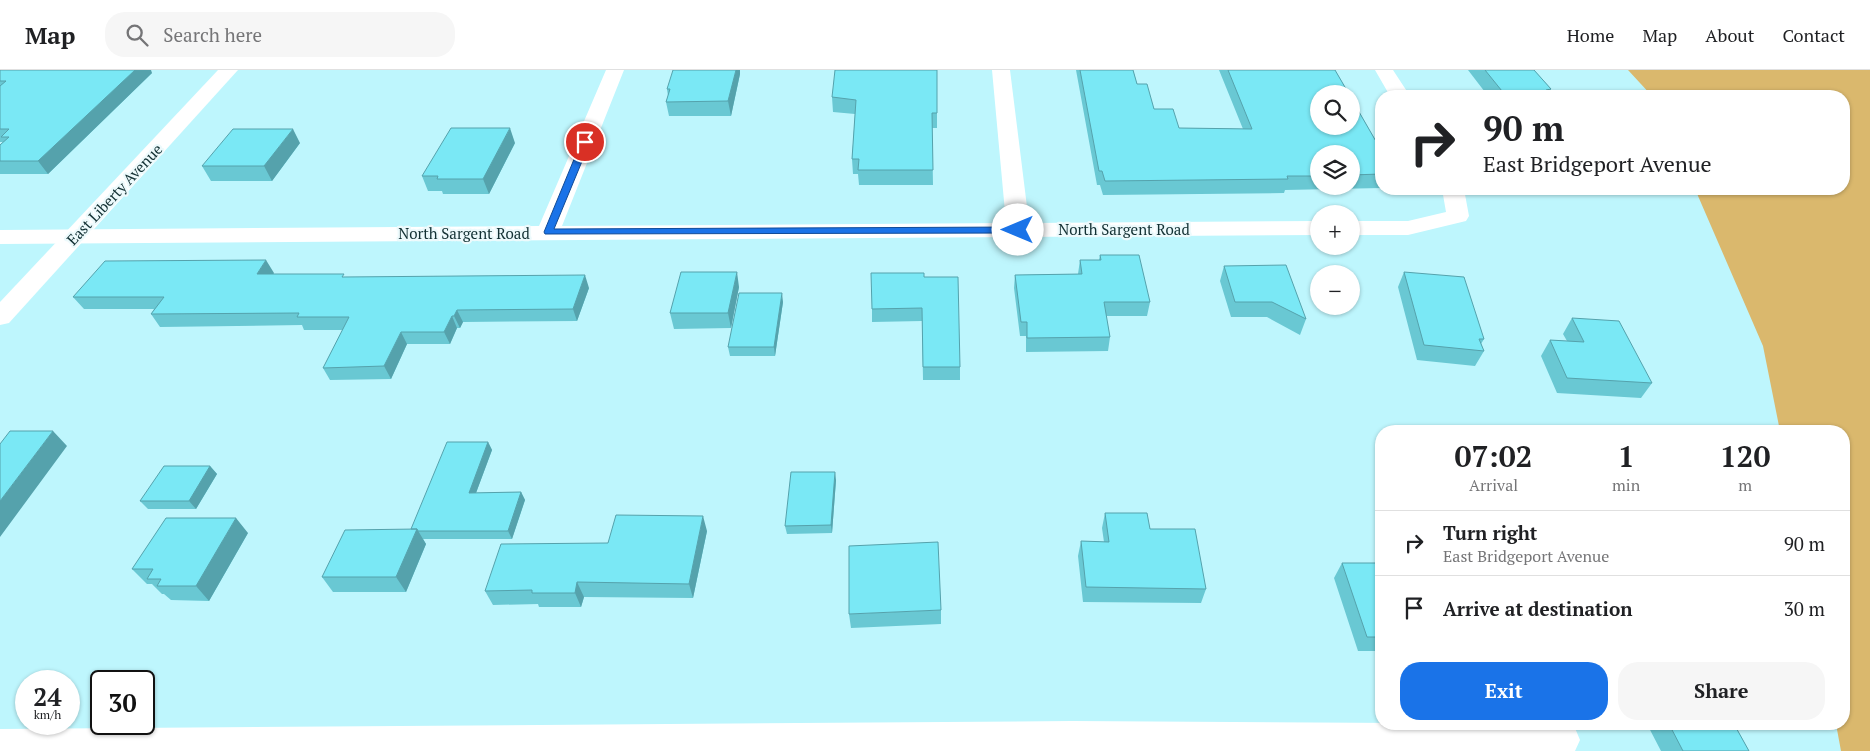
<!DOCTYPE html>
<html lang="en">
<head>
<meta charset="utf-8">
<style>
  body { margin:0; font-family:"PT Serif",serif; background:#f6f6f6; color:#202124; height:100vh; display:flex; flex-direction:column; font-size:19px; white-space:nowrap }
  * { box-sizing:border-box; margin:0 }
  p { font-size:16px; color:#757577 }
  .icon { flex:none; width:28px; height:28px; fill:none; stroke:currentColor; stroke-width:2; stroke-linecap:round; stroke-linejoin:round }
  .map { position:relative; flex:1; overflow:hidden }
  .panel { position:absolute; left:1375px; top:355px; width:475px; height:305px; display:flex; flex-direction:column; background:#fff; border-radius:20px; box-shadow:0 1px 4px #0004 }
  .panel>* { flex:none }
  .top-card { position:absolute; left:1375px; top:20px; width:475px; height:105px; border-radius:20px; box-shadow:0 1px 4px #0004; background:#fff; color:#202124; overflow:hidden }
  .buttons { position:absolute; left:1310px; top:15px; display:grid; gap:10px }
  .buttons a { display:grid; place-items:center; width:50px; height:50px; border-radius:50%; background:#fff; box-shadow:0 1px 4px #0004; font-size:25px }
  .speed { position:absolute; left:15px; top:600px; display:flex; gap:10px; font-size:25px; font-weight:700; text-align:center }
  .speed>* { display:grid; place-content:center; width:65px; height:65px; border-radius:50%; background:#fff; box-shadow:0 1px 4px #0004; line-height:1 }
  .speed small { font-size:12px; font-weight:400 }
  .speed .limit { border:2px solid #111; border-radius:8px; background:#fff; color:#111 }
  .pin { position:absolute; display:grid; place-items:center; width:42px; height:42px; color:#fff; margin:-21px; border:2px solid #fff; border-radius:50%; box-shadow:0 1px 5px #0007 }
  .me { position:absolute; width:55px; margin:-28px; rotate:270deg; stroke-linejoin:round; filter:drop-shadow(0 0 4px #0008) }
  .turn { display:flex; align-items:center; gap:18px; height:105px; padding:0 25px; font-size:22px }
  .turn .icon { width:65px; height:65px; stroke-width:2.5 }
  .turn b { display:block; font-size:35px; line-height:42px }
  .eta { display:flex; justify-content:space-evenly; align-items:center; height:85px; text-align:center }
  .eta b { font-size:30px; font-weight:600; line-height:35px }
  .primary-button { display:flex; gap:10px; margin-top:auto; padding:10px 25px }
  .primary-button a { flex:1; height:58px; border-radius:20px; background:#1a73e8; color:#fff; font-size:20px; font-weight:600; line-height:58px; text-align:center }
  .primary-button a+a { background:#f6f6f6; color:#202124 }
  ul { padding:0; list-style:none }
  li { display:flex; align-items:center; gap:15px; height:65px; padding:0 25px; border-top:1px solid #e0e0e0 }
  li div { flex:1 }
  li b { display:block; font-size:19px }
  li em { font-style:normal }
  header { display:flex; align-items:center; gap:30px; box-sizing:border-box; height:70px; padding:0 25px; background:#fff; border-bottom:1px solid #e0e0e0 }
  header strong { font-size:24px }
  nav { display:flex; gap:28px; margin-inline-start:auto; font-size:18px }
  .search { width:350px; height:45px; background:#f6f6f6; display:flex; align-items:center; gap:12px; box-sizing:border-box; padding:0 18px; border-radius:20px; color:#757577; font-size:19px }
  .map>svg:first-child { display:block }
</style>
</head>
<body>
<header>
<strong>Map</strong>
<div class="search"><svg class="icon" aria-label="search" viewBox="0 0 24 24"><circle cx="10" cy="10" r="6"/><path d="M15 15l6 6"/></svg>Search here</div>
<nav><a>Home</a><a>Map</a><a>About</a><a>Contact</a></nav>
</header>
<div class="map">
<svg width="1870" height="681" viewBox="0 0 1870 681">
  <rect width="100%" height="100%" fill="#bef6fd"/>
  <path fill="#dab86d" d="M 1628,0 L 1870,0 L 1870,681 L 1841,681 L 1836,654 L 1844,654 L 1844,361 L 1780,361 L 1763,276 L 1695,119 L 1844,119 L 1844,26 L 1652,26 Z"/>
  <g fill="none" stroke-linecap="round" stroke-linejoin="round">
    <path fill="#fff" fill-rule="evenodd" d="M 606,0 L 624,0 L 562,156 L 1006,153 L 992,0 L 1010,0 L 1029,153 L 1319,151 L 1319,165 L 0,174 L 0,160 L 539,156 Z
      M 1375,0 L 1393,0 L 1410,26 L 1390,26 Z
      M 1442,119 L 1464,119 L 1469,146 L 1466,151 L 1408,165 L 1351,165 L 1351,151 L 1408,151 L 1446,142 Z
      M 1072,651 L 1564,654 L 1575,658 L 1580,670 L 1575,681 L 0,681 L 0,659 Z"/>
    <path fill="#fff" fill-rule="evenodd" d="M 218,0 L 238,0 L 9,253 L 0,255 L 0,232 Z"/>
  </g>
  <path fill="#69c8d3" fill-rule="evenodd" d="M 0,0 L 152,3 L 48,104 L 0,104 L 0,75 L 3,72 L 0,72 Z
    M 937,0 L 937,58 L 932,58 L 933,115 L 859,115 L 858,104 L 853,104 L 852,89 L 855,44 L 833,42 L 832,27 Z
    M 1076,0 L 1133,0 L 1137,14 L 1154,39 L 1179,58 L 1243,59 L 1219,0 L 1335,0 L 1381,80 L 1381,118 L 1285,120 L 1284,123 L 1103,125 L 1100,115 L 1097,115 ZM 1319,84 L 1351,84 L 1351,116 L 1319,116 Z
    M 1468,0 L 1534,0 L 1551,19 L 1549,23 L 1552,26 L 1488,26 Z
    M 740,4 L 731,46 L 669,46 L 666,32 L 668,26 L 667,19 Z
    M 300,73 L 272,111 L 211,111 L 202,96 Z
    M 515,73 L 489,124 L 443,124 L 442,121 L 428,121 L 422,106 Z
    M 1100,185 L 1150,232 L 1147,246 L 1106,246 L 1110,267 L 1108,281 L 1026,282 L 1026,266 L 1020,266 L 1014,218 L 1015,205 L 1078,204 L 1080,190 L 1099,190 Z
    M 1224,196 L 1306,249 L 1300,265 L 1267,247 L 1231,247 L 1220,211 Z
    M 1404,202 L 1484,269 L 1481,274 L 1484,281 L 1475,296 L 1417,290 L 1398,217 Z
    M 274,203 L 273,204 L 589,218 L 577,251 L 463,252 L 460,258 L 457,258 L 450,274 L 407,274 L 391,309 L 330,310 L 323,298 L 343,260 L 304,260 L 302,255 L 160,257 L 151,244 L 154,239 L 84,239 L 73,227 Z
    M 924,207 L 960,297 L 960,310 L 923,310 L 922,251 L 872,252 L 872,239 Z
    M 739,217 L 731,258 L 674,259 L 670,243 Z
    M 783,232 L 775,286 L 730,286 L 728,277 Z
    M 1572,248 L 1652,313 L 1641,328 L 1557,323 L 1541,286 L 1550,270 L 1567,271 L 1563,264 Z
    M 488,372 L 492,380 L 476,423 L 521,422 L 525,430 L 512,469 L 423,469 L 426,474 L 406,522 L 333,522 L 322,507 L 411,460 Z
    M 210,396 L 217,404 L 196,439 L 148,439 L 140,431 Z
    M 836,410 L 832,463 L 787,464 L 785,456 Z
    M 1105,443 L 1150,459 L 1206,519 L 1201,533 L 1083,532 L 1078,486 L 1081,471 L 1104,472 L 1102,458 Z
    M 707,461 L 693,528 L 584,527 L 581,537 L 539,537 L 538,534 L 493,535 L 485,521 L 608,473 Z
    M 248,463 L 209,531 L 171,530 L 164,524 L 162,524 L 152,514 L 147,514 L 132,499 Z
    M 1342,493 L 1381,493 L 1381,581 L 1358,581 L 1334,508 Z
    M 941,540 L 941,554 L 851,558 L 849,544 Z
    M 1651,654 L 1734,654 L 1749,681 L 1661,681 L 1648,656 Z"/>
  <path fill="#55a2ac" d="M 135,0 L 151,0 L 152,3 L 48,104 L 38,91 Z
    M 736,0 L 740,0 L 740,4 L 731,46 L 728,31 Z
    M 510,58 L 515,73 L 489,124 L 483,109 Z
    M 293,59 L 300,73 L 272,111 L 264,96 Z
    M 266,190 L 274,203 L 265,216 L 257,204 Z
    M 737,202 L 739,217 L 731,258 L 728,243 Z
    M 585,205 L 589,218 L 577,251 L 573,239 Z
    M 782,223 L 783,232 L 775,286 L 774,277 Z
    M 457,240 L 463,252 L 460,258 L 454,246 Z
    M 452,246 L 457,258 L 450,274 L 444,262 Z
    M 401,262 L 407,274 L 391,309 L 384,296 Z
    M 53,361 L 67,376 L 0,467 L 0,431 Z
    M 488,372 L 492,380 L 473,431 L 469,423 Z
    M 210,396 L 217,404 L 196,439 L 189,431 Z
    M 835,402 L 836,410 L 832,463 L 831,455 Z
    M 521,422 L 525,430 L 512,469 L 508,461 Z
    M 703,446 L 707,461 L 693,528 L 689,514 Z
    M 236,448 L 248,463 L 209,531 L 196,516 Z
    M 417,459 L 426,474 L 406,522 L 396,507 Z
    M 577,512 L 584,527 L 581,537 L 575,523 Z"/>
  <path fill="#7ae8f5" stroke="#55a2ac" d="M 0,0 L 135,0 L 38,91 L 0,91 L 0,75 L 9,67 L 1,67 L 9,59 L 0,59 L 0,16 L 6,11 L 0,11 Z
    M 673,0 L 736,0 L 728,31 L 666,32 L 670,19 L 667,19 Z
    M 835,0 L 937,0 L 937,43 L 932,43 L 933,100 L 858,100 L 859,89 L 852,89 L 856,30 L 832,27 Z
    M 1080,0 L 1133,0 L 1137,14 L 1147,14 L 1154,39 L 1173,39 L 1179,58 L 1252,59 L 1228,0 L 1335,0 L 1349,24 L 1319,24 L 1319,56 L 1351,56 L 1351,28 L 1381,80 L 1381,104 L 1351,105 L 1351,84 L 1319,84 L 1319,106 L 1287,106 L 1288,109 L 1105,111 L 1102,101 L 1099,101 Z
    M 1485,0 L 1534,0 L 1551,19 L 1546,20 L 1552,26 L 1506,26 Z
    M 451,58 L 510,58 L 483,109 L 437,109 L 438,106 L 422,106 Z
    M 233,59 L 293,59 L 264,96 L 202,96 Z
    M 1100,185 L 1139,185 L 1150,232 L 1104,232 L 1110,267 L 1027,268 L 1027,252 L 1021,252 L 1015,205 L 1082,204 L 1080,190 L 1101,190 Z
    M 266,190 L 257,204 L 344,204 L 342,207 L 585,205 L 573,239 L 457,240 L 454,246 L 452,246 L 444,262 L 401,262 L 384,296 L 323,298 L 349,247 L 297,247 L 299,243 L 151,244 L 164,227 L 73,227 L 105,191 Z
    M 1286,195 L 1306,249 L 1272,232 L 1235,232 L 1224,196 Z
    M 681,202 L 737,202 L 728,243 L 670,243 Z
    M 1404,202 L 1464,207 L 1484,269 L 1479,269 L 1484,281 L 1424,275 Z
    M 871,203 L 924,203 L 924,207 L 958,207 L 960,297 L 923,297 L 922,238 L 872,239 Z
    M 739,223 L 782,223 L 774,277 L 728,277 Z
    M 1572,248 L 1619,251 L 1652,313 L 1567,308 L 1550,270 L 1584,272 Z
    M 10,361 L 53,361 L 0,431 L 0,374 Z
    M 447,372 L 488,372 L 469,423 L 521,422 L 508,461 L 418,461 L 417,459 L 411,459 Z
    M 164,396 L 210,396 L 189,431 L 140,431 Z
    M 791,402 L 835,402 L 831,455 L 785,456 Z
    M 1105,443 L 1147,443 L 1150,459 L 1195,459 L 1206,519 L 1086,517 L 1081,471 L 1109,472 Z
    M 616,445 L 703,446 L 689,514 L 577,512 L 575,523 L 532,523 L 532,520 L 485,521 L 501,474 L 608,473 Z
    M 166,448 L 236,448 L 196,516 L 157,516 L 161,509 L 147,509 L 153,499 L 132,499 Z
    M 417,459 L 396,507 L 322,507 L 345,460 Z
    M 938,472 L 941,540 L 849,544 L 849,476 Z
    M 1342,493 L 1381,493 L 1381,567 L 1367,567 Z
    M 1669,654 L 1734,654 L 1749,681 L 1683,681 Z"/>
  <path fill="#1a73e8" stroke="#114b97" d="M 582,70 L 590,72 L 554,159 L 1018,157 L 1023,160 L 1018,163 L 545,164 L 544,162 Z"/>
  <g text-anchor="middle" dominant-baseline="central" stroke-width="4.5" stroke-linejoin="round" paint-order="stroke">
    <g font-size="15" fill="#123033" stroke="#edfafc">
      <text transform="translate(114 124) rotate(-47)">East Liberty Avenue</text>
      <text x="1124" y="159">North Sargent Road</text>
      <text x="464" y="163">North Sargent Road</text>
    </g>
  </g>
</svg>
<div class="buttons">
<a><svg class="icon" aria-label="search" viewBox="0 0 24 24"><circle cx="10" cy="10" r="6"/><path d="M15 15l6 6"/></svg></a>
<a><svg class="icon" aria-label="layers" viewBox="0 0 24 24"><path d="M12 4l9 5-9 5-9-5zM3 14l9 5 9-5"/></svg></a>
<a>+</a>
<a>−</a>
</div>
<div class="speed"><div>24<small>km/h</small></div><div class="limit">30</div></div>
<div class="pin" style="left:585px;top:72px;background:#d93025"><svg class="icon" aria-label="arrive" viewBox="0 0 24 24"><path d="M6 21V4h12l-3 4 3 4H6"/></svg></div>
<svg class="me" style="left:1018px;top:160px" viewBox="-20 -20 40 40"><circle r="19" fill="#fff"/><path d="M0-13L10 11 0 6-10 11z" fill="#1a73e8"/></svg>
<div class="top-card">
<div class="turn"><svg class="icon" aria-label="right" viewBox="0 0 24 24"><path d="M7 20v-9h11M14 6l5 5-5 5"/></svg><div><b>90 m</b>East Bridgeport Avenue</div></div>
</div>
<section class="panel">
<div class="eta">
<div><b>07:02</b><p>Arrival</p></div>
<div><b>1</b><p>min</p></div>
<div><b>120</b><p>m</p></div>
</div>
<ul>
<li><svg class="icon" aria-label="right" viewBox="0 0 24 24"><path d="M7 20v-9h11M14 6l5 5-5 5"/></svg><div><b>Turn right</b><p>East Bridgeport Avenue</p></div><em>90 m</em></li>
<li><svg class="icon" aria-label="arrive" viewBox="0 0 24 24"><path d="M6 21V4h12l-3 4 3 4H6"/></svg><div><b>Arrive at destination</b></div><em>30 m</em></li>
</ul>
<div class="primary-button"><a>Exit</a><a>Share</a></div>
</section>
</div>
</body>
</html>
